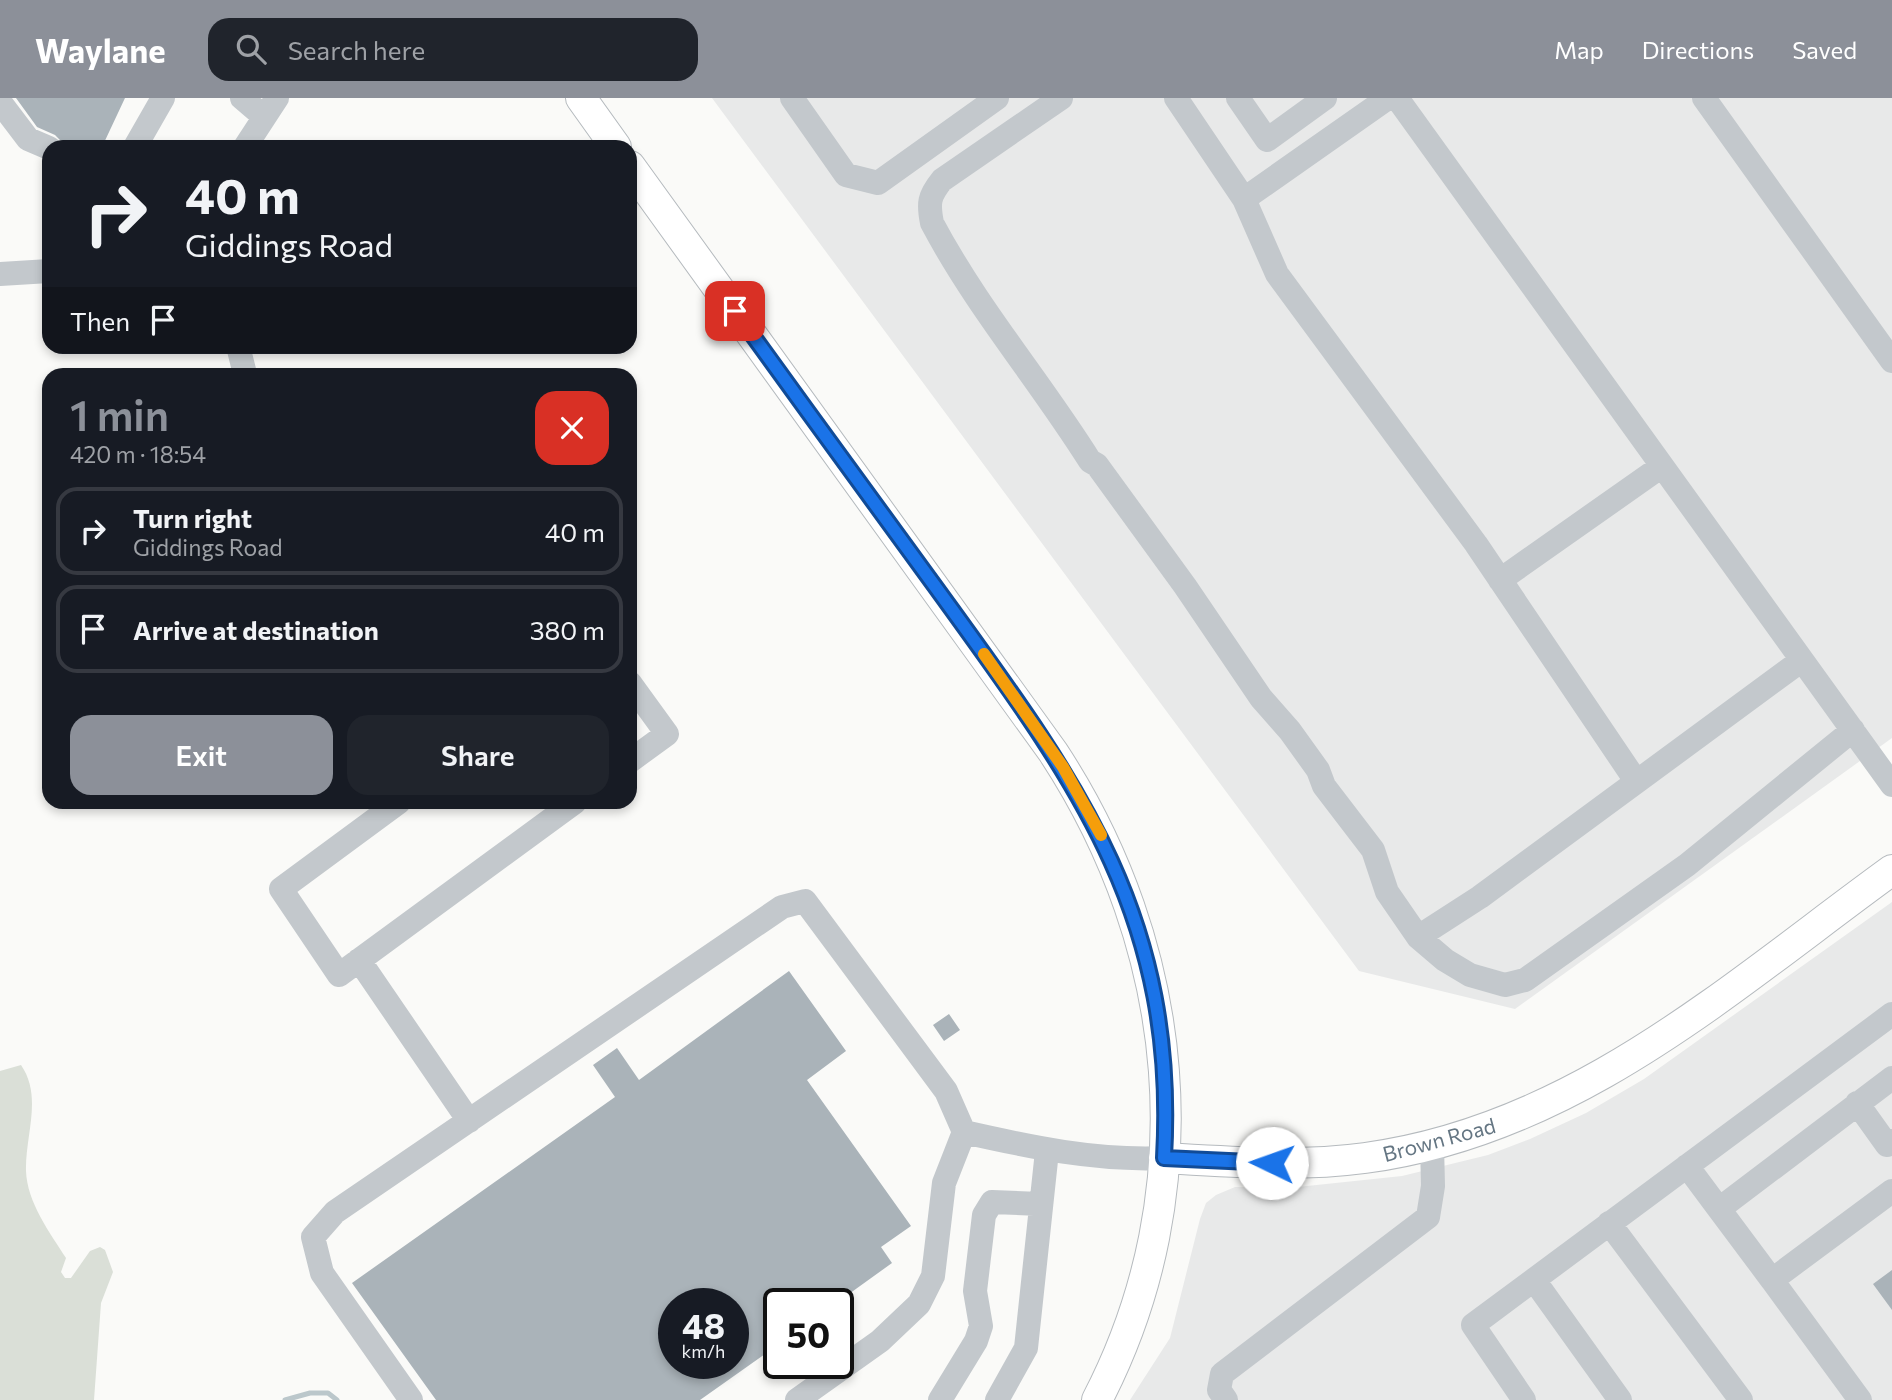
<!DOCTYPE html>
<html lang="en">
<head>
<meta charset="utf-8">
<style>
  body { margin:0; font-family:Commissioner,sans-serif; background:#20242c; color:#f1f3f6; height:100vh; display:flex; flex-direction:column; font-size:26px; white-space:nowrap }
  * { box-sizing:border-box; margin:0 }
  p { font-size:23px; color:#9ea1a6 }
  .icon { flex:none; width:38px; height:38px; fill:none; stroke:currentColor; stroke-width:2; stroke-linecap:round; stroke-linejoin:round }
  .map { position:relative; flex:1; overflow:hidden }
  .sheet { position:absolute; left:42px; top:270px; width:595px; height:441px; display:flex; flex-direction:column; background:#171b24; border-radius:21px; box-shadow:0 4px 10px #0003 }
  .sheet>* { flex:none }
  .hud { position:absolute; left:42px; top:42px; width:595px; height:214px; border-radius:21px; box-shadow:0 4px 10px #0003; background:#171b24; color:#f1f3f6; overflow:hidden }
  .speed { position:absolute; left:658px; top:1190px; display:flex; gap:14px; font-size:35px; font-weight:700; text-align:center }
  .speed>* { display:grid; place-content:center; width:91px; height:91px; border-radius:50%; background:#171b24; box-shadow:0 4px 10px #0003; line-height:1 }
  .speed small { font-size:18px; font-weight:400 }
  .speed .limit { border:4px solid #111; border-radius:10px; background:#fff; color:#111 }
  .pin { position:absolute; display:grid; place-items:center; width:60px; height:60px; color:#fff; margin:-30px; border-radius:14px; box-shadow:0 4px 10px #0006 }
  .me { position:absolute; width:77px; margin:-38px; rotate:273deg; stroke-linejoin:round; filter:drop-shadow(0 0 5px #0008) }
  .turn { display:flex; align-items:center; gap:24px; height:147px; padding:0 28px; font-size:32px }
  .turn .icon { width:91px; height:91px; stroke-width:2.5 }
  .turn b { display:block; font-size:49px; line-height:60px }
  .then { display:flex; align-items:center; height:66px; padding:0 28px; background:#0003; gap:14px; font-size:26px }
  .round { display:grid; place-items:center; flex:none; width:74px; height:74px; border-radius:21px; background:#20242c }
  .headline { display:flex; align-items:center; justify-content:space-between; height:119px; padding:0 28px }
  h1 { font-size:42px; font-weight:600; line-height:52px; color:#8c9099 }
  .primary-button { display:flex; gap:14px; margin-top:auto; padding:14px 28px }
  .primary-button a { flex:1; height:80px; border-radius:21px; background:#8c9099; color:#fff; font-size:28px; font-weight:600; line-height:80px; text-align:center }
  .primary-button a+a { background:#20242c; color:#f1f3f6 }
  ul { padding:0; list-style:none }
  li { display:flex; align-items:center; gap:21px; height:88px; margin:0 14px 10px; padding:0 14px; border:4px solid #363941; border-radius:21px }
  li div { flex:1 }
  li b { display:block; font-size:26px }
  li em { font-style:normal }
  header { display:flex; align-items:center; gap:42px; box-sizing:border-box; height:98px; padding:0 35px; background:#8c9099; color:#fff }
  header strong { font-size:33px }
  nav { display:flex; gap:38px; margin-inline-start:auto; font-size:24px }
  .search { width:490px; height:63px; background:#20242c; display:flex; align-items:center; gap:18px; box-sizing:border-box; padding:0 24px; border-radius:21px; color:#9ea1a6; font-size:26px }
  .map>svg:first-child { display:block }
</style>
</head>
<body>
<header>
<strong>Waylane</strong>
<div class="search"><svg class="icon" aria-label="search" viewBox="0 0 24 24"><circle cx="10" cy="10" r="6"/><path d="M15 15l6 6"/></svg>Search here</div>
<nav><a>Map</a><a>Directions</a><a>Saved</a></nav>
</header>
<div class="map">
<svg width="1892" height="1302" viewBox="0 0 1892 1302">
  <rect width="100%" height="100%" fill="#fafaf8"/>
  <path fill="#e8e9e9" d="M 712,0 L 1892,0 L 1892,640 L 1515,911 L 1359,873 Z
    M 1892,804 L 1892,1302 L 1130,1302 L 1170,1240 L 1200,1121 L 1206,1105 L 1216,1097 L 1235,1089 L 1288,1090 L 1402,1078 L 1488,1057 L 1530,1041 L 1586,1015 L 1644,981 Z"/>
  <path fill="#dadfd7" d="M 21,967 C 43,999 25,1037 26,1073 C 27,1104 50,1135 66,1160 L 61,1174 L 65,1180 L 71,1180 L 90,1153 L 100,1149 L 105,1152 L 113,1174 L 101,1205 L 94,1302 L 0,1302 L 0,973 Z"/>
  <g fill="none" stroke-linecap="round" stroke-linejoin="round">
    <path stroke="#bbc7cb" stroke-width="5" d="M 285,1302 L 310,1295 L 328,1295 L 337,1302"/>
  </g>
  <path fill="#aab3b9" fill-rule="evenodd" d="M 16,0 L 125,0 L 102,49 L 72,49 L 62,44 L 55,37 L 37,29 Z
    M 789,873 L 846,953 L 807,982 L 911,1128 L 881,1149 L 892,1165 L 835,1206 L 779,1206 L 779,1246 L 700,1302 L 436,1302 L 352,1185 L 615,999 L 593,967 L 617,950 L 639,982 ZM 674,1206 L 733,1206 L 733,1265 L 674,1265 Z
    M 949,916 L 960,932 L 944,943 L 933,927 Z
    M 1892,1172 L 1892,1212 L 1873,1186 Z"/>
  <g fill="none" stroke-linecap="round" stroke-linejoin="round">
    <g stroke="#b5babe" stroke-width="32">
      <path id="major" d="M 581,0 L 616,49
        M 630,68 L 1053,654 C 1181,849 1206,1092 1097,1302
        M 1164,1060 C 1231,1064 1298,1069 1365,1060 C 1574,1032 1728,891 1892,772"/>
    </g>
    <path stroke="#c3c8cc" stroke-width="24" d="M 242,0 L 263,18
      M 792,0 L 846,77 L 878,85 L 997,0
      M 1061,0 L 942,82 C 929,98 928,105 932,125 C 977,210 1040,283 1090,363 L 1097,367 L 1185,488 L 1261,600 L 1290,633 L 1318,672 L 1324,688 L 1373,752 L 1387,794 L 1418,839 L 1445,862 L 1470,877 L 1505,887 L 1525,882 L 1687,767 L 1853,632
      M 1176,0 L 1244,101 L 1277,176 L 1476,446 L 1636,683
      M 1238,0 L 1267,42 L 1325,0
      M 1397,0 L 1892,687
      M 1704,0 L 1892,263
      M 0,4 L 28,41 L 49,50
      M 135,49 L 163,0
      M 245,49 L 277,0
      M 1244,101 L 1388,0
      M 0,176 L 49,173
      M 238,248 L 245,276
      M 1500,482 L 1662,368
      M 630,585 L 667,636 L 630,663
      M 399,704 L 281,791 L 339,877 L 575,704
      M 1418,839 L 1480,799 L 1802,562
      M 359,862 L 469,1023
      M 1857,1005 L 1887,1047 L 1892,1043
      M 964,1034 C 1030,1049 1096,1063 1164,1060
      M 1687,1068 L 1719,1111 L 1892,980
      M 1719,1111 L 1772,1182 L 1892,1093
      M 1609,1125 L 1741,1302
      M 1534,1182 L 1620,1302
      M 1772,1182 L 1860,1302
      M 411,1302 L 322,1175 L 313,1139 L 335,1114 L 782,809 L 805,803 L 946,993 L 964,1034 L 944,1085 L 933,1178 L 919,1206 L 880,1243 L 797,1302
      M 940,1302 L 976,1243 L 981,1228 L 975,1193 L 984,1117 L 992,1104 L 1040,1106
      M 997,1302 L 1026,1250 L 1047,1053
      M 1226,1302 L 1219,1292 L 1222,1276 L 1428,1119 L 1433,1088 L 1432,1047
      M 1524,1302 L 1473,1227 L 1892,916"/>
    <use href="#major" stroke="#fff" stroke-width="30"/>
  </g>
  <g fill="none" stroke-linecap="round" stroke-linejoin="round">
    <g stroke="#114b97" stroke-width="18">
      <path id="route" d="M 735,213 C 802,306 869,398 937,491 C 1073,679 1178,814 1164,1060 L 1272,1065"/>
    </g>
    <use href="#route" stroke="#1a73e8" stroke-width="12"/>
    <path stroke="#f59e0b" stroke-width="12" d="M 984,556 L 1063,669 L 1101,737"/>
  </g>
  <g text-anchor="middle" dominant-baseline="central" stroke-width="7" stroke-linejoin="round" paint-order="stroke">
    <g font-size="21" fill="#657683" stroke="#fff">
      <text transform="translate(1439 1041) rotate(-15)">Brown Road</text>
    </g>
  </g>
</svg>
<div class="speed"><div>48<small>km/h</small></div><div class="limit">50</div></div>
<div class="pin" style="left:735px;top:213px;background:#d93025"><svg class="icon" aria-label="arrive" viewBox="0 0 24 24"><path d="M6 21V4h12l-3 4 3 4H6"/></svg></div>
<svg class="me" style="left:1272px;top:1065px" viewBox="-20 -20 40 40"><circle r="19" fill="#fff"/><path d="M0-13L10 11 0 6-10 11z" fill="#1a73e8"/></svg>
<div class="hud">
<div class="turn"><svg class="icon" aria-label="right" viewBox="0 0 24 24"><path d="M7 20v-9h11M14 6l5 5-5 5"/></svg><div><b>40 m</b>Giddings Road</div></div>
<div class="then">Then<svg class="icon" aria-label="arrive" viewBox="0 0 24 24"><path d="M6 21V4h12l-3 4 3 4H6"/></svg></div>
</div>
<section class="sheet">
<div class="headline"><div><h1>1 min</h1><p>420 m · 18:54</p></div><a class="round" style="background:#d93025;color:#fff"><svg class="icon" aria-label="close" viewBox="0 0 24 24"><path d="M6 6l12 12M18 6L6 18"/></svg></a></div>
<ul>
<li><svg class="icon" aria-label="right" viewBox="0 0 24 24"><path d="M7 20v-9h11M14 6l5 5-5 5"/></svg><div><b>Turn right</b><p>Giddings Road</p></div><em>40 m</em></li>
<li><svg class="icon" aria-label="arrive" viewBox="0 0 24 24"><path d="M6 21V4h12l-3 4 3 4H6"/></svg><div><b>Arrive at destination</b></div><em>380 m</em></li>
</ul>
<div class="primary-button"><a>Exit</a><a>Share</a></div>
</section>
</div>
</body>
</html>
